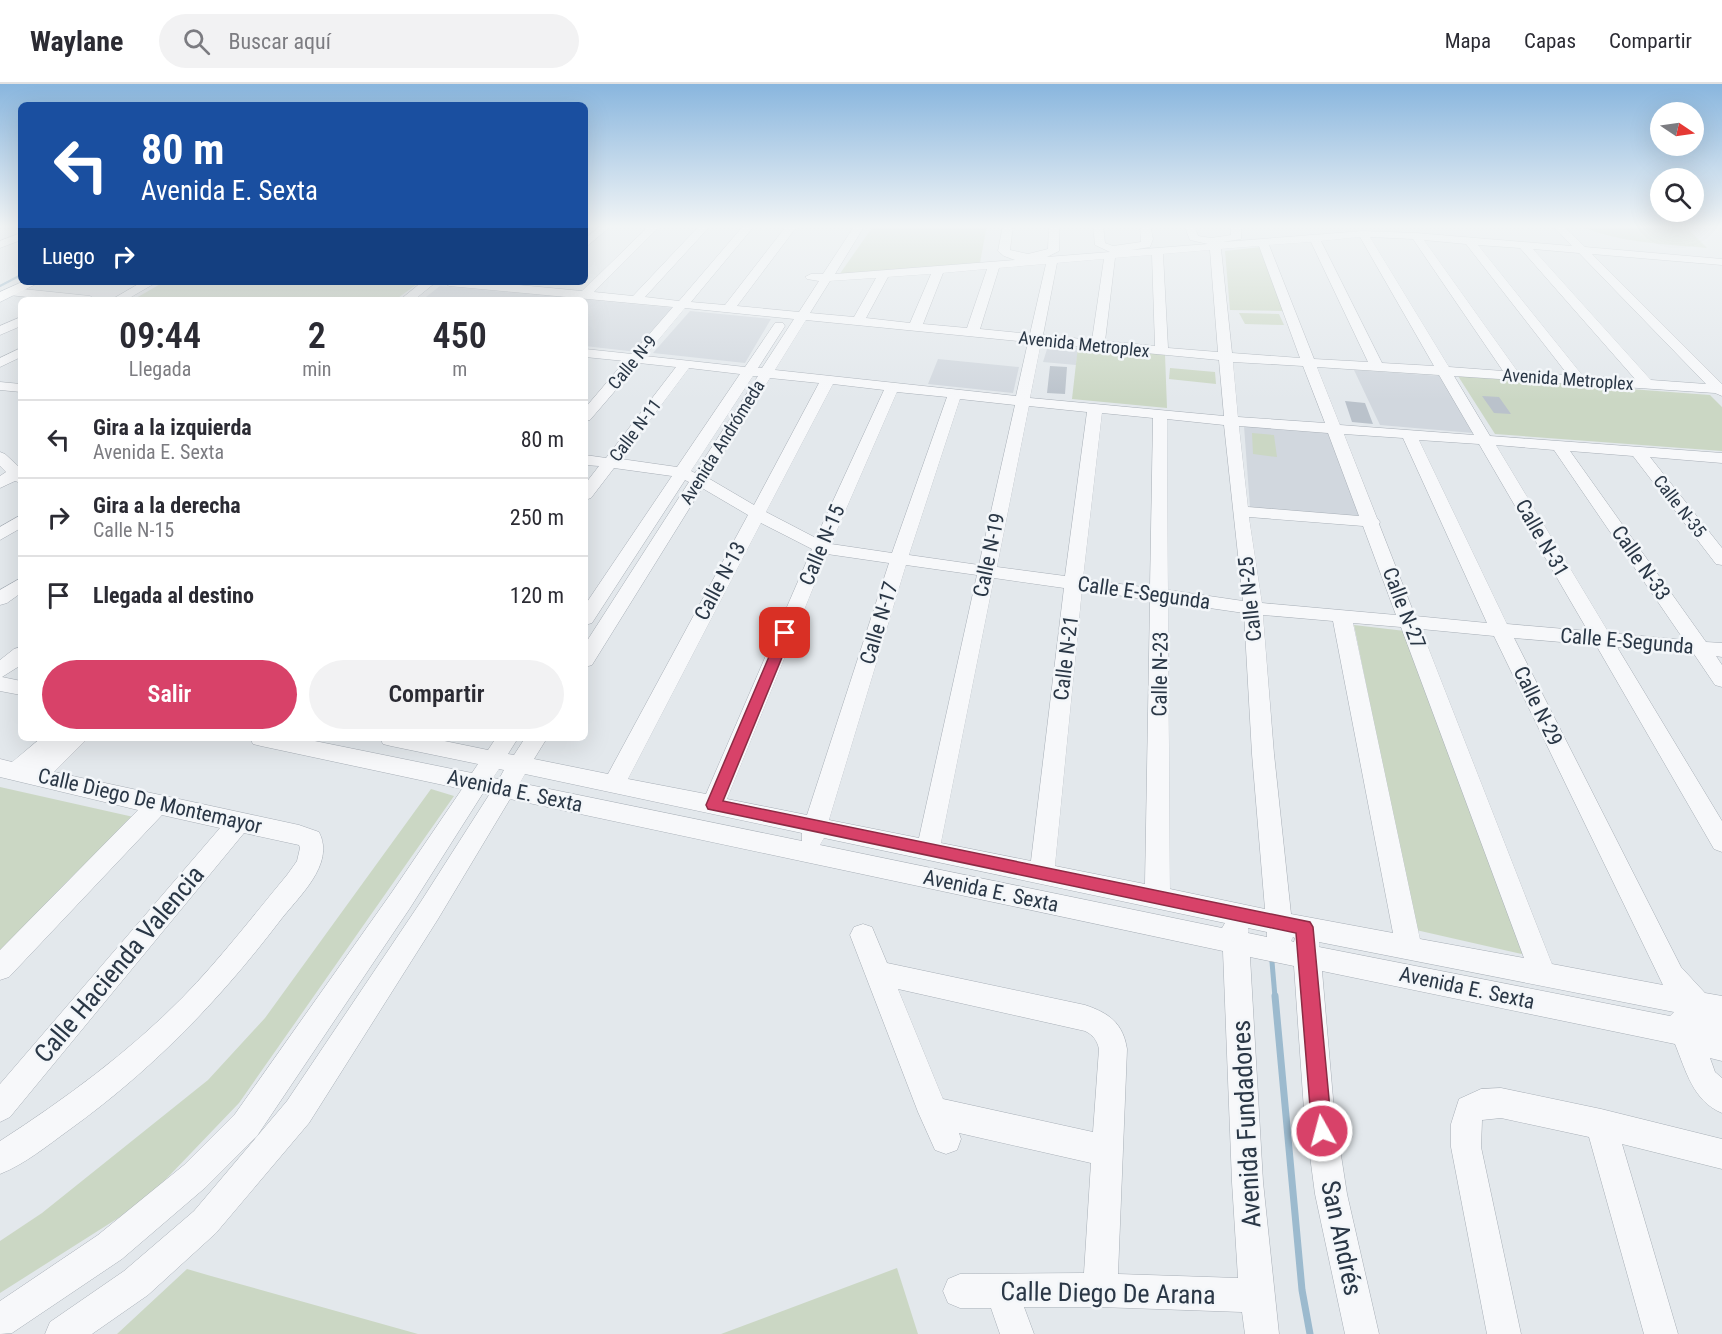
<!DOCTYPE html>
<html lang="es">
<head>
<meta charset="utf-8">
<style>
  body { margin:0; font-family:"Roboto Condensed",sans-serif; background:#f2f2f3; color:#2b2b33; height:100vh; display:flex; flex-direction:column; font-size:22px; white-space:nowrap }
  * { box-sizing:border-box; margin:0 }
  p { font-size:20px; color:#7c7c81 }
  .icon { flex:none; width:33px; height:33px; fill:none; stroke:currentColor; stroke-width:2; stroke-linecap:round; stroke-linejoin:round }
  .map { position:relative; flex:1; overflow:hidden }
  .drawer { position:absolute; left:18px; top:213px; width:570px; height:444px; display:flex; flex-direction:column; background:#fff; border-radius:9px; box-shadow:0 6px 24px #0002 }
  .drawer>* { flex:none }
  .hud { position:absolute; left:18px; top:18px; width:570px; height:183px; border-radius:9px; box-shadow:0 6px 24px #0002; background:#1a4fa0; color:#fff; overflow:hidden }
  .needle { width:39px; rotate:103deg }
  .fabs { position:absolute; left:1650px; top:18px; display:grid; gap:12px }
  .fabs a { display:grid; place-items:center; width:54px; height:54px; border-radius:50%; background:#fff; box-shadow:0 6px 24px #0002; font-size:30px }
  .pin { position:absolute; display:grid; place-items:center; width:51px; height:51px; color:#fff; margin:-26px; border-radius:12px; box-shadow:0 3px 9px #0006 }
  .me { position:absolute; width:66px; margin:-33px; rotate:353deg; stroke-linejoin:round; filter:drop-shadow(0 0 4px #0008) }
  .turn { display:flex; align-items:center; gap:21px; height:126px; padding:0 24px; font-size:27px }
  .turn .icon { width:78px; height:78px; stroke-width:2.5 }
  .turn b { display:block; font-size:42px; line-height:51px }
  .then { display:flex; align-items:center; height:57px; padding:0 24px; background:#0003; gap:12px; font-size:22px }
  .eta { display:flex; justify-content:space-evenly; align-items:center; height:102px; text-align:center }
  .eta b { font-size:36px; font-weight:600; line-height:42px }
  .action { display:flex; gap:12px; margin-top:auto; padding:12px 24px }
  .action a { flex:1; height:69px; border-radius:36px; background:#d84269; color:#fff; font-size:24px; font-weight:600; line-height:69px; text-align:center }
  .action a+a { background:#f2f2f3; color:#2b2b33 }
  ul { padding:0; list-style:none }
  li { display:flex; align-items:center; gap:18px; height:78px; padding:0 24px; border-top:2px solid #e1e1e2 }
  li div { flex:1 }
  li b { display:block; font-size:22px }
  li em { font-style:normal }
  header { display:flex; align-items:center; gap:36px; box-sizing:border-box; height:84px; padding:0 30px; background:#fff; border-bottom:2px solid #e1e1e2 }
  header strong { font-size:28px }
  nav { display:flex; gap:33px; margin-inline-start:auto; font-size:21px }
  .search { width:420px; height:54px; background:#f2f2f3; display:flex; align-items:center; gap:15px; box-sizing:border-box; padding:0 21px; border-radius:33px; color:#7c7c81; font-size:22px }
  .map>svg:first-child { display:block }
</style>
</head>
<body>
<header>
<strong>Waylane</strong>
<div class="search"><svg class="icon" aria-label="search" viewBox="0 0 24 24"><circle cx="10" cy="10" r="6"/><path d="M15 15l6 6"/></svg>Buscar aquí</div>
<nav><a>Mapa</a><a>Capas</a><a>Compartir</a></nav>
</header>
<div class="map">
<svg width="1722" height="1250" viewBox="0 0 1722 1250">
  <rect width="100%" height="100%" fill="#e3e8ec"/>
  <path fill="#d1d7de" d="M 440,202 L 675,224 L 637,268 L 585,262 L 585,216 L 422,216 Z
    M 690,227 L 771,235 L 745,279 L 653,269 Z
    M 1048,262 L 1078,264 L 1076,281 L 1043,278 Z
    M 938,275 L 1019,283 L 1013,309 L 928,300 Z
    M 1354,286 L 1441,292 L 1473,349 L 1380,341 Z
    M 1244,342 L 1333,348 L 1363,433 L 1250,423 Z"/>
  <path fill="#cbd7c4" d="M 874,141 L 987,141 L 980,179 L 839,191 Z
    M 1578,141 L 1684,141 L 1707,164 C 1663,160 1619,159 1578,141 Z
    M 1261,163 L 1284,227 L 1230,226 L 1225,167 Z
    M 164,198 L 387,198 L 416,201 L 395,216 L 159,216 L 136,214 Z
    M 1239,229 L 1279,230 L 1284,241 L 1245,240 Z
    M 1078,262 L 1165,270 L 1167,324 L 1072,315 Z
    M 1170,284 L 1215,288 L 1216,300 L 1169,295 Z
    M 1458,292 L 1710,311 L 1722,323 L 1722,367 L 1495,350 Z
    M 1252,349 L 1274,351 L 1277,373 L 1253,370 Z
    M 1354,541 L 1405,547 L 1526,871 L 1416,846 Z
    M 0,703 L 138,734 L 0,878 Z
    M 431,705 L 454,712 L 239,1019 L 145,1117 L 0,1209 L 0,1157 L 42,1129 L 208,996 L 265,934 Z
    M 897,1184 L 918,1250 L 721,1250 Z
    M 187,1185 L 211,1192 L 418,1250 L 117,1250 Z"/>
  <g fill="none" stroke-linecap="round" stroke-linejoin="round">
    <path stroke="#9cbace" stroke-width="2" d="M 0,202 L 21,191"/>
    <path stroke="#9cbace" stroke-width="5" d="M 1272,878 L 1275,913"/>
    <path stroke="#9cbace" stroke-width="7" d="M 1275,912 L 1302,1206 L 1310,1250"/>
  </g>
  <path fill="#bac2cb" d="M 1050,282 L 1067,283 L 1065,310 L 1047,309 Z
    M 1482,312 L 1499,313 L 1511,330 L 1494,329 Z
    M 1345,317 L 1365,319 L 1373,340 L 1352,338 Z"/>
  <g fill="none" stroke-linecap="round" stroke-linejoin="round">
    <g stroke="#a8afb7" stroke-width="1">
      <path id="minor" d="M 601,141 L 612,141 L 585,164 L 585,155 Z
        M 650,141 L 661,141 L 594,208 L 633,212 L 700,141 L 711,141 L 645,213 L 679,217 L 744,141 L 755,141 L 691,218 L 725,221 L 787,141 L 798,141 L 737,222 L 799,228 L 819,197 L 807,195 L 805,193 L 811,190 L 823,190 L 855,141 L 865,141 L 835,190 L 1015,176 L 1004,172 L 998,167 L 1003,141 L 1013,141 L 1010,166 L 1028,170 L 1048,165 L 1049,141 L 1059,141 L 1059,167 L 1047,173 L 1110,168 L 1095,161 L 1093,141 L 1103,141 L 1105,159 L 1113,162 L 1141,158 L 1140,141 L 1150,141 L 1153,155 L 1150,163 L 1131,166 L 1208,160 L 1190,156 L 1184,141 L 1194,141 L 1198,152 L 1211,154 L 1231,151 L 1231,141 L 1241,141 L 1241,155 L 1223,158 L 1363,147 L 1416,149 L 1572,162 L 1552,141 L 1563,141 L 1585,163 L 1722,175 L 1722,181 L 1592,170 L 1722,300 L 1722,312 L 1715,309 L 1454,292 L 1490,352 L 1722,369 L 1722,379 L 1650,373 L 1722,464 L 1722,481 L 1716,480 L 1633,372 L 1570,367 L 1706,558 L 1722,559 L 1722,573 L 1716,572 L 1722,581 L 1722,603 L 1715,601 L 1694,570 L 1617,563 L 1722,737 L 1722,768 L 1714,765 L 1596,561 L 1514,554 L 1681,883 L 1705,909 L 1722,912 L 1722,977 L 1710,974 L 1715,988 L 1722,994 L 1722,1029 C 1693,1017 1686,987 1675,960 L 1322,887 L 1334,1026 L 1347,1110 L 1379,1250 L 1345,1250 L 1315,1110 L 1304,1026 L 1294,882 L 1250,873 L 1263,1098 L 1279,1250 L 1245,1250 L 1242,1228 L 1100,1223 L 1024,1223 L 1034,1250 L 1000,1250 L 991,1224 L 960,1224 L 948,1219 L 943,1207 L 948,1195 L 960,1190 L 1084,1189 L 1091,1079 L 959,1049 L 961,1055 L 957,1066 L 946,1070 L 935,1066 L 918,1028 L 850,851 L 854,843 L 863,840 L 872,843 L 887,879 L 1085,921 C 1109,929 1123,939 1127,965 L 1118,1190 L 1238,1194 L 1232,1098 L 1223,867 L 510,715 L 438,835 L 309,1039 L 216,1149 L 148,1211 L 92,1250 L 45,1250 L 50,1238 L 124,1187 L 194,1127 L 287,1017 L 420,819 L 489,711 L 483,709 L 410,824 L 257,1052 L 206,1103 L 122,1175 L 12,1249 L 0,1250 L 0,1217 L 98,1151 L 184,1081 L 235,1030 L 392,808 L 462,705 L 261,662 L 253,660 L 250,654 L 300,654 L 472,689 L 478,680 L 391,662 L 383,660 L 380,654 L 430,654 L 488,666 L 496,654 L 518,654 L 508,670 L 514,671 L 525,654 L 547,654 L 534,675 L 608,690 L 748,431 L 702,404 L 592,581 L 585,583 L 585,560 L 689,398 L 685,396 L 592,539 L 585,541 L 585,521 L 672,392 L 614,384 L 591,414 L 585,416 L 585,400 L 599,382 L 585,381 L 585,371 L 606,374 L 676,283 L 639,279 L 590,336 L 585,337 L 585,324 L 625,277 L 585,273 L 585,265 L 632,270 L 673,223 L 449,202 L 443,198 L 486,198 L 582,207 ZM 1360,153 L 1434,282 L 1382,279 L 1321,157 ZM 1370,153 L 1413,155 L 1503,287 L 1449,283 ZM 1424,156 L 1466,160 L 1568,291 L 1518,288 ZM 1311,158 L 1368,278 L 1314,275 L 1269,161 ZM 1478,161 L 1520,164 L 1635,295 L 1583,292 ZM 1259,162 L 1300,274 L 1232,269 L 1221,165 ZM 1533,165 L 1579,169 L 1706,300 L 1651,296 ZM 1210,166 L 1218,268 L 1168,264 L 1163,170 ZM 1152,171 L 1155,262 L 1105,257 L 1115,174 ZM 1104,175 L 1092,256 L 1043,251 L 1057,179 ZM 1046,180 L 1030,250 L 980,245 L 999,184 ZM 987,185 L 967,244 L 923,240 L 943,189 ZM 931,190 L 910,239 L 866,234 L 888,193 ZM 876,194 L 854,233 L 810,229 L 830,197 ZM 685,224 L 794,235 L 762,284 L 758,284 L 785,242 L 783,239 L 775,239 L 745,283 L 645,272 ZM 806,236 L 1028,258 L 1016,312 L 775,286 ZM 1041,259 L 1219,276 L 1224,332 L 1030,314 ZM 1233,278 L 1303,282 L 1325,339 L 1238,333 ZM 1317,283 L 1439,291 L 1474,351 L 1340,341 ZM 689,284 L 740,290 L 677,383 L 621,375 ZM 753,292 L 758,292 L 695,389 L 691,387 ZM 770,294 L 819,299 L 754,421 L 708,394 ZM 833,300 L 884,306 L 816,454 L 766,428 ZM 897,308 L 947,313 L 892,469 L 831,460 ZM 960,315 L 1015,321 L 979,481 L 909,471 ZM 1029,322 L 1087,328 L 1065,492 L 997,483 ZM 1102,329 L 1153,334 L 1150,504 L 1083,495 ZM 1167,335 L 1224,341 L 1243,517 L 1168,506 ZM 1239,342 L 1328,349 L 1359,432 L 1248,423 ZM 1344,350 L 1403,354 L 1487,539 L 1415,532 L 1379,440 L 1380,438 L 1377,434 ZM 1419,356 L 1479,360 L 1588,547 L 1507,540 ZM 1496,361 L 1554,366 L 1684,556 L 1609,549 ZM 1249,433 L 1363,442 L 1396,531 L 1262,519 ZM 761,439 L 812,465 L 706,710 L 628,695 ZM 827,470 L 889,479 L 807,731 L 727,715 ZM 906,481 L 977,491 L 919,754 L 829,736 ZM 994,494 L 1064,504 L 1031,777 L 941,759 ZM 1082,506 L 1150,516 L 1145,800 L 1055,782 ZM 1168,518 L 1244,529 L 1252,670 L 1265,825 L 1170,805 ZM 1263,531 L 1333,537 L 1393,849 L 1291,830 L 1274,670 ZM 1353,539 L 1401,543 L 1524,874 L 1420,855 ZM 1421,545 L 1494,552 L 1663,901 L 1552,880 ZM 499,685 L 504,686 L 499,695 L 493,694 ZM 525,690 L 802,749 L 802,757 L 520,699 ZM 824,754 L 1225,839 L 1222,844 L 820,761 ZM 1248,844 L 1267,848 L 1267,853 L 1248,849 ZM 1293,853 L 1295,854 L 1294,858 L 1291,857 ZM 1319,858 L 1674,928 L 1670,932 L 1319,863 ZM 898,905 L 1085,947 C 1093,951 1097,956 1099,965 L 1093,1048 L 943,1015 Z
        M 21,149 L 21,156 L 0,164 L 0,157 Z
        M 142,198 L 157,198 L 126,216 L 111,216 Z
        M 422,198 L 436,198 L 414,216 L 400,216 Z
        M 13,204 L 90,212 L 96,216 L 55,216 L 9,211 L 7,208 Z
        M 21,233 L 21,242 L 0,251 L 0,242 Z
        M 21,264 L 21,273 L 0,283 L 0,274 Z
        M 0,298 L 21,300 L 21,308 L 0,306 Z
        M 0,368 L 5,370 L 18,382 L 21,381 L 21,399 L 15,397 L 0,404 L 0,392 L 6,388 L 0,382 Z
        M 21,431 L 21,444 L 0,456 L 0,443 Z
        M 21,494 L 21,509 L 7,519 L 0,521 L 0,506 Z
        M 21,563 L 21,581 L 2,593 L 21,597 L 21,611 L 0,607 L 0,576 L 14,565 Z
        M 41,654 L 88,654 L 54,688 L 299,741 L 319,748 C 336,781 297,814 279,838 C 218,918 151,987 69,1046 C 47,1062 25,1080 0,1090 L 0,1057 C 65,1015 129,968 183,913 C 220,875 253,832 287,791 L 297,777 L 300,764 L 299,761 L 244,749 L 10,1033 L 0,1038 L 0,1000 L 220,744 L 162,731 L 9,893 L 0,896 L 0,866 L 138,726 L 0,693 L 0,675 L 12,678 Z
        M 1501,1004 L 1601,1025 L 1722,1055 L 1722,1085 L 1622,1060 L 1678,1250 L 1644,1250 L 1589,1053 L 1501,1034 L 1482,1036 L 1481,1063 L 1521,1250 L 1487,1250 L 1451,1063 L 1451,1040 L 1459,1015 L 1481,1005 Z"/>
    </g>
    <g stroke="#a2adb9" stroke-width="1">
      <path id="major" d="M 22,198 L 40,198 L 0,218 L 0,208 Z"/>
    </g>
    <use href="#minor" fill="#f7f8fa" fill-rule="evenodd"/>
    <use href="#major" fill="#fff" fill-rule="evenodd"/>
  </g>
  <linearGradient id="sky" x2="0" y2="1"><stop stop-color="#89b6de"/><stop offset="0.45" stop-color="#f2f5f6"/><stop offset="1" stop-color="#f2f5f6" stop-opacity="0"/></linearGradient>
  <rect width="1722" height="316" fill="url(#sky)"/>
  <path fill="#d84269" stroke="#8c2b44" stroke-width="1.5" d="M 785,545 L 792,549 L 723,717 L 1310,838 L 1313,843 L 1332,1047 L 1329,1054 L 1322,1057 L 1315,1054 L 1312,1047 L 1296,849 L 708,725 L 706,721 L 779,549 Z"/>
  <g text-anchor="middle" dominant-baseline="central" stroke-width="5" stroke-linejoin="round" paint-order="stroke">
    <g font-size="18" fill="#2a3746" stroke="#f3f6f9">
      <text transform="translate(1084 260) rotate(6)">Avenida Metroplex</text>
      <text transform="translate(632 278) rotate(-50)">Calle N-9</text>
      <text transform="translate(1568 295) rotate(4)">Avenida Metroplex</text>
      <text transform="translate(635 346) rotate(-53)">Calle N-11</text>
      <text transform="translate(722 358) rotate(-58)">Avenida Andrómeda</text>
      <text transform="translate(1680 422) rotate(52)">Calle N-35</text>
    </g>
    <g font-size="21" fill="#2a3746" stroke="#f3f6f9">
      <text transform="translate(1542 454) rotate(60)">Calle N-31</text>
      <text transform="translate(822 461) rotate(-67)">Calle N-15</text>
      <text transform="translate(989 471) rotate(-78)">Calle N-19</text>
      <text transform="translate(1641 479) rotate(55)">Calle N-33</text>
      <text transform="translate(720 497) rotate(-62)">Calle N-13</text>
      <text transform="translate(1144 509) rotate(8)">Calle E-Segunda</text>
      <text transform="translate(1250 515) rotate(-96)">Calle N-25</text>
      <text transform="translate(1404 524) rotate(69)">Calle N-27</text>
      <text transform="translate(879 539) rotate(-73)">Calle N-17</text>
      <text transform="translate(1627 557) rotate(5)">Calle E-Segunda</text>
      <text transform="translate(1066 574) rotate(-83)">Calle N-21</text>
      <text transform="translate(1160 590) rotate(-89)">Calle N-23</text>
      <text transform="translate(1538 622) rotate(64)">Calle N-29</text>
      <text transform="translate(515 707) rotate(12)">Avenida E. Sexta</text>
      <text transform="translate(150 717) rotate(13)">Calle Diego De Montemayor</text>
      <text transform="translate(991 807) rotate(12)">Avenida E. Sexta</text>
      <text transform="translate(1467 904) rotate(12)">Avenida E. Sexta</text>
    </g>
    <g font-size="26" fill="#2a3746" stroke="#f3f6f9">
      <text transform="translate(119 880) rotate(-50)">Calle Hacienda Valencia</text>
      <text transform="translate(1246 1040) rotate(-93)">Avenida Fundadores</text>
      <text transform="translate(1342 1154) rotate(78)">San Andrés</text>
      <text transform="translate(1108 1209) rotate(1)">Calle Diego De Arana</text>
    </g>
  </g>
</svg>
<div class="fabs">
<a><svg class="needle" viewBox="-14 -14 28 28"><path d="M0-13l5 13h-10z" fill="#e53935"/><path d="M0 13l5-13h-10z" fill="#7c7c81"/></svg></a>
<a><svg class="icon" aria-label="search" viewBox="0 0 24 24"><circle cx="10" cy="10" r="6"/><path d="M15 15l6 6"/></svg></a>
</div>
<div class="pin" style="left:785px;top:549px;background:#d93025"><svg class="icon" aria-label="arrive" viewBox="0 0 24 24"><path d="M6 21V4h12l-3 4 3 4H6"/></svg></div>
<svg class="me" style="left:1322px;top:1047px" viewBox="-20 -20 40 40"><circle r="17" fill="#d84269" stroke="#fff" stroke-width="3"/><path d="M0-11L8 9 0 5-8 9z" fill="#fff"/></svg>
<div class="hud">
<div class="turn"><svg class="icon" aria-label="left" viewBox="0 0 24 24"><path d="M17 20v-9H6M10 6l-5 5 5 5"/></svg><div><b>80 m</b>Avenida E. Sexta</div></div>
<div class="then">Luego<svg class="icon" aria-label="right" viewBox="0 0 24 24"><path d="M7 20v-9h11M14 6l5 5-5 5"/></svg></div>
</div>
<section class="drawer">
<div class="eta">
<div><b>09:44</b><p>Llegada</p></div>
<div><b>2</b><p>min</p></div>
<div><b>450</b><p>m</p></div>
</div>
<ul>
<li><svg class="icon" aria-label="left" viewBox="0 0 24 24"><path d="M17 20v-9H6M10 6l-5 5 5 5"/></svg><div><b>Gira a la izquierda</b><p>Avenida E. Sexta</p></div><em>80 m</em></li>
<li><svg class="icon" aria-label="right" viewBox="0 0 24 24"><path d="M7 20v-9h11M14 6l5 5-5 5"/></svg><div><b>Gira a la derecha</b><p>Calle N-15</p></div><em>250 m</em></li>
<li><svg class="icon" aria-label="arrive" viewBox="0 0 24 24"><path d="M6 21V4h12l-3 4 3 4H6"/></svg><div><b>Llegada al destino</b></div><em>120 m</em></li>
</ul>
<div class="action"><a>Salir</a><a>Compartir</a></div>
</section>
</div>
</body>
</html>
